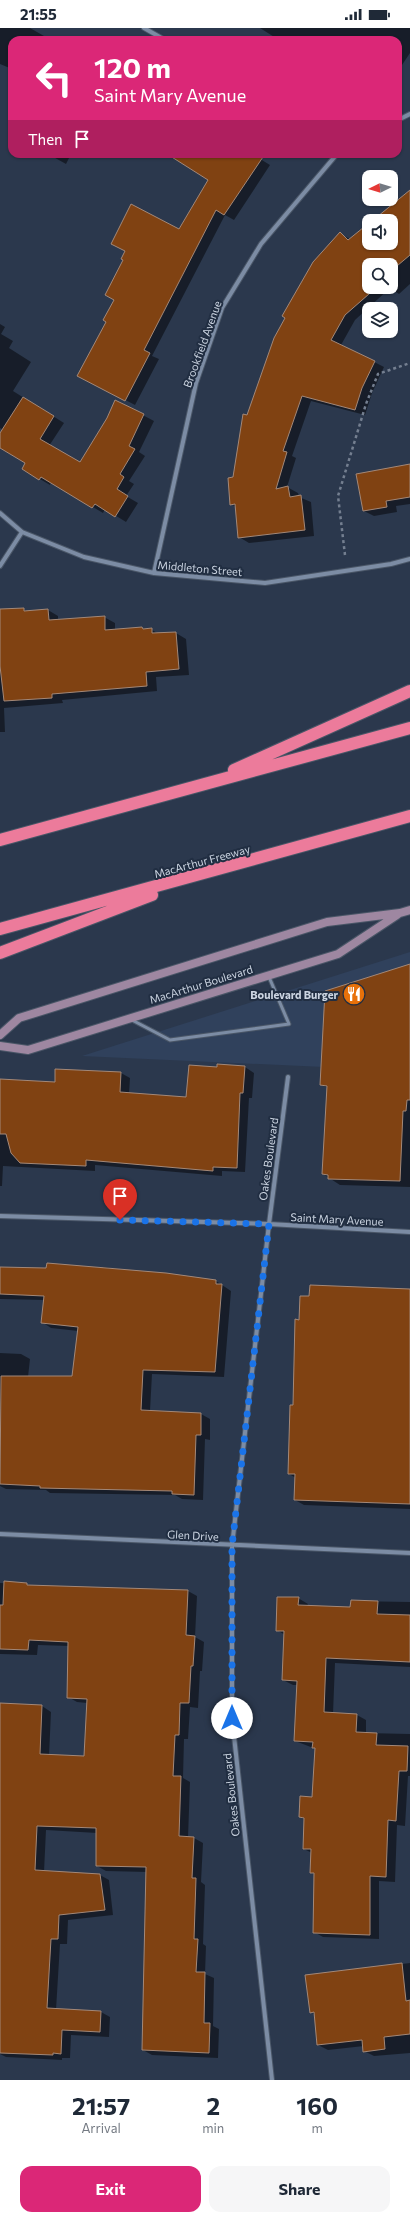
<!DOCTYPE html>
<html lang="en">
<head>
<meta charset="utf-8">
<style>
  body { margin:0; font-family:Commissioner,sans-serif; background:#f6f6f7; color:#1f2937; height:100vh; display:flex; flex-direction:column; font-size:15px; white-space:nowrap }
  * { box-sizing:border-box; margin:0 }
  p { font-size:13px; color:#747a83 }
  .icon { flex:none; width:22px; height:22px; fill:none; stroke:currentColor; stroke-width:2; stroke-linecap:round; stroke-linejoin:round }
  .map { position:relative; height:2052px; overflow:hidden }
  .details { display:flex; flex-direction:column; background:#fff; flex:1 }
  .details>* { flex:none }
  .hud { position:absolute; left:8px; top:8px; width:394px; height:122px; border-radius:12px; box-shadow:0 1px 3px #0004; background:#db2777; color:#fff; overflow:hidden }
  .needle { width:26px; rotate:265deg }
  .fabs { position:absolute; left:362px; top:142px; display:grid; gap:8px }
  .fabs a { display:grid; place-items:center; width:36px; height:36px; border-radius:8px; background:#fff; box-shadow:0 1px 3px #0004; font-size:20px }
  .pin { position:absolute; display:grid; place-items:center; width:34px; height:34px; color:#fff; margin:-41px -17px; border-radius:50% 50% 50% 0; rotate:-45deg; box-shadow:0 0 4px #0007 }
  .pin .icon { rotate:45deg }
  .me { position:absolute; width:44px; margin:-22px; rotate:0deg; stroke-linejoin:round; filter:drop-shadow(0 0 3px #0008) }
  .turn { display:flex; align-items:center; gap:14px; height:84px; padding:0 20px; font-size:18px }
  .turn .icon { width:52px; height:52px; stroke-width:2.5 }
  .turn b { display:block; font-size:28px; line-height:34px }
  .then { display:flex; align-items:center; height:38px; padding:0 20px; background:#0003; gap:8px; font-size:15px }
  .eta { display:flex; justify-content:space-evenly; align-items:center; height:68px; text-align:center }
  .eta b { font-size:24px; font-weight:700; line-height:28px }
  .primary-button { display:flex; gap:8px; margin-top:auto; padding:8px 20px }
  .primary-button a { flex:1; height:46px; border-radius:12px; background:#db2777; color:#fff; font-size:16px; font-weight:700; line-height:46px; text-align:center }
  .primary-button a+a { background:#f6f6f7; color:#1f2937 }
  .status { display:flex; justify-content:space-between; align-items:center; height:28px; padding:0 20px; background:#fff; direction:ltr }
  .status svg { height:11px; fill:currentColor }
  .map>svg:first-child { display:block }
</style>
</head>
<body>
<div class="status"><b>21:55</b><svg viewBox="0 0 49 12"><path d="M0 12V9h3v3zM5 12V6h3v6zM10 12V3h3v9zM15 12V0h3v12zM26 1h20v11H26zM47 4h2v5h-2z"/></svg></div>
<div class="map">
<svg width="410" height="2052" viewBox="0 0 410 2052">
  <rect width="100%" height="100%" fill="#2b384d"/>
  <path fill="#30415c" d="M 410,924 L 410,1043 L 82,1028 Z"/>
  <path fill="#0007" fill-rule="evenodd" d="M 0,0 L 30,0 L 51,12 L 12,12 L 12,41 L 0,36 Z
    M 260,0 L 410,0 L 410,25 L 398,43 L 398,12 L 279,12 Z
    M 48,126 L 71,126 L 66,136 Z
    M 169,126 L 252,126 L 270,137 L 234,192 L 225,187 L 152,328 L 159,331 L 135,377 L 87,352 L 209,151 Z
    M 410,164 L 410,256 L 399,266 L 390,260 L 355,292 L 341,317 L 384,339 L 372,365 L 365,387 L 311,373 L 292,428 L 296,430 L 287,459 L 298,465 L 299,469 L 311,474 L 314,508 L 249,515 L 239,509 L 236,479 L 231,476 L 234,450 L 248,389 L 340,206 L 350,211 L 369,197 L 369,215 L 391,215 L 391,193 L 374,193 ZM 369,237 L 391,237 L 391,259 L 369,259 Z
    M 0,296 L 5,299 L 1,306 L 13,313 L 9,320 L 31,334 L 13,363 L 64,395 L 49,418 L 80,436 L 108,391 L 116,373 L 154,393 L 139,424 L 145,428 L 129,453 L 134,456 L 126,468 L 138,475 L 126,494 L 105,481 L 103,485 L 51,454 L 50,457 L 23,441 L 27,435 L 0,419 L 0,407 L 3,402 L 0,400 Z
    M 410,438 L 410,476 L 396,478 L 397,484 L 374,488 L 364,483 Z
    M 23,581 L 28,584 L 48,582 L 58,588 L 58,593 L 104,589 L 115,595 L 115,602 L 142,600 L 152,602 L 159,606 L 176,605 L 186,611 L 189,647 L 156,649 L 157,663 L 62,672 L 63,675 L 4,680 L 5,704 L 0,704 L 0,582 Z
    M 410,937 L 410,1159 L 340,1157 L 323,1146 L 328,1060 L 321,1057 Z
    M 245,1039 L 254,1045 L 252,1070 L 249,1070 L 245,1144 L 222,1143 L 222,1148 L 95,1137 L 95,1143 L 3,1138 L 2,1158 L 0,1158 L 0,1076 L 56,1055 L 121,1045 L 130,1050 L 129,1066 L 187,1070 L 218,1040 Z
    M 103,1239 L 216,1253 L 231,1263 L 224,1349 L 152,1346 L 150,1383 L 201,1386 L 210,1391 L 210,1412 L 205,1411 L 203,1472 L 182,1471 L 175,1467 L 50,1465 L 46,1462 L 6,1461 L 0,1458 L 0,1325 L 21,1326 L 30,1331 L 28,1349 L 73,1349 L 78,1303 L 51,1300 L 42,1294 L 44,1272 L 0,1271 L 0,1240 L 103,1242 Z
    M 410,1262 L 410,1481 L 304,1477 L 295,1472 L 296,1450 L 289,1446 L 300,1293 Z
    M 0,1555 L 27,1556 L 32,1559 L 188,1563 L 197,1568 L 195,1609 L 204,1614 L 202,1643 L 200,1643 L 198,1680 L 190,1679 L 188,1711 L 184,1711 L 183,1750 L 190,1754 L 188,1810 L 194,1810 L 203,1815 L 201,1854 L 205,1857 L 203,1916 L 206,1918 L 205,1946 L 214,1950 L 213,1998 L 219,2001 L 218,2030 L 152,2027 L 143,2022 L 147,1844 L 106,1843 L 97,1838 L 97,1805 L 46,1802 L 44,1844 L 100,1847 L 109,1852 L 113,1887 L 68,1892 L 67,1916 L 60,1916 L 56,1982 L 101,1984 L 110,1989 L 109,2009 L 71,2007 L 70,2030 L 62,2030 L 62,2032 L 6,2029 L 0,2026 L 0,1676 L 42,1678 L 51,1684 L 49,1728 L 85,1730 L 87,1675 L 77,1674 L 68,1669 L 69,1618 L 38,1617 L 37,1627 L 0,1626 Z
    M 298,1570 L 308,1576 L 307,1578 L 351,1580 L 352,1573 L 410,1574 L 410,1639 L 335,1635 L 333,1686 L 357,1687 L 366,1692 L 366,1705 L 410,1706 L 410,1748 L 408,1748 L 405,1798 L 397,1797 L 395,1854 L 379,1853 L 379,1911 L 323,1909 L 314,1904 L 315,1847 L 311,1844 L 312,1825 L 304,1821 L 305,1792 L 300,1789 L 313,1770 L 316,1721 L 295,1713 L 298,1657 L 293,1657 L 283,1652 L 285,1607 L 277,1602 Z
    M 410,1935 L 410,2025 L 374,2028 L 364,2023 L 364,2018 L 328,2022 L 318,2017 L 315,1987 L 311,1984 L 306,1948 Z"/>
  <path fill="#804212" stroke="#a38878" d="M 167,126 L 265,126 L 224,187 L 216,182 L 144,322 L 150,325 L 125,373 L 77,348 L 106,294 L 103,292 L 114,272 L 105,267 L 123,232 L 121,231 L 125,223 L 111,216 L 131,176 L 179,201 L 208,152 Z
    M 410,162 L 410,227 L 391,243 L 391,237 L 369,237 L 369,259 L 377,259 L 345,287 L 331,312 L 375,333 L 362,360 L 355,382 L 302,368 L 283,423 L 287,424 L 276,461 L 288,458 L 290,469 L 301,467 L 305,502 L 238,510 L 235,476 L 230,477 L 228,450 L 233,449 L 243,386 L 247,387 L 274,310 L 285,290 L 282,288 L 313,234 L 340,204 L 348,212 L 369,195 L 369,215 L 391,215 L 391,193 L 372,193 Z
    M 23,369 L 54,388 L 40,411 L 80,434 L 107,390 L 115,372 L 144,386 L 129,418 L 135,421 L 120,446 L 124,449 L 117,461 L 128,468 L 115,489 L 95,476 L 92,480 L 41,449 L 39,452 L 22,441 L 25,435 L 0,420 L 0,405 Z
    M 410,436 L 410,469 L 386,473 L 387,479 L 363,483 L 356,446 Z
    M 24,580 L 24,583 L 48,581 L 49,592 L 105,588 L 105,602 L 142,599 L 143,601 L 152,600 L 152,605 L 176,604 L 179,641 L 146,644 L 147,658 L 52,666 L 52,670 L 4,673 L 0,638 L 0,581 Z
    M 410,936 L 410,1072 L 407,1072 L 406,1083 L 403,1083 L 400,1153 L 328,1151 L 328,1147 L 322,1146 L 327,1058 L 320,1057 L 325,963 Z
    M 217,1036 L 245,1038 L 243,1065 L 240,1065 L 237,1140 L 213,1139 L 213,1143 L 86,1132 L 86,1138 L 20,1135 L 11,1125 L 6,1106 L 0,1106 L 0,1051 L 55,1054 L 55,1041 L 121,1044 L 120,1064 L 186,1069 L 189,1037 L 217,1039 Z
    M 47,1235 L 166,1245 L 216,1252 L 216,1256 L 222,1256 L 215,1344 L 143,1342 L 141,1382 L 201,1385 L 201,1407 L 196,1407 L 194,1467 L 172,1466 L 172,1463 L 40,1460 L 40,1458 L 0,1456 L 1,1348 L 72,1348 L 78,1299 L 41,1295 L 44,1268 L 0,1266 L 0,1239 L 46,1240 Z
    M 310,1257 L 410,1261 L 410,1476 L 294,1472 L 295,1446 L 288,1446 L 290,1377 L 293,1377 L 295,1291 L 299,1292 L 300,1268 L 309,1268 Z
    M 4,1553 L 27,1555 L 27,1557 L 188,1562 L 186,1607 L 195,1608 L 193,1638 L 191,1638 L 189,1675 L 180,1675 L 179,1707 L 175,1707 L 173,1748 L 181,1748 L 179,1808 L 194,1809 L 192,1850 L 196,1850 L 194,1911 L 198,1911 L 196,1944 L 205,1944 L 204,1995 L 210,1995 L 209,2025 L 142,2022 L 146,1839 L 96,1838 L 96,1800 L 37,1798 L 35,1842 L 100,1846 L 105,1882 L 59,1887 L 58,1911 L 51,1911 L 47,1980 L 101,1983 L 100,2004 L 62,2002 L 61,2026 L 53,2025 L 53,2027 L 0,2025 L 0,1675 L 42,1677 L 40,1726 L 84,1728 L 87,1671 L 67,1670 L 68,1614 L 29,1612 L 28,1622 L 0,1621 L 0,1577 L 3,1577 Z
    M 277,1569 L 299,1569 L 298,1577 L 350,1579 L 351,1572 L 378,1573 L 377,1586 L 410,1587 L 410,1634 L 326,1630 L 324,1684 L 357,1686 L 356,1704 L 377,1705 L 376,1717 L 408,1718 L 407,1743 L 399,1743 L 396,1793 L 388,1792 L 386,1849 L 370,1848 L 370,1907 L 313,1905 L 314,1845 L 310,1845 L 311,1821 L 303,1821 L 304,1790 L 299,1789 L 300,1768 L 312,1769 L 315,1720 L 312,1720 L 313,1714 L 294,1713 L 297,1653 L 282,1652 L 284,1603 L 276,1603 Z
    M 402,1935 L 406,1973 L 410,1972 L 410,2006 L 384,2009 L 385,2021 L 363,2024 L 362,2012 L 317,2017 L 314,1984 L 310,1985 L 305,1947 Z"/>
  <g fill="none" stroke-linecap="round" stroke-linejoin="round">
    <g stroke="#4a5667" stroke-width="5">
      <path id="service" d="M 132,992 L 170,1012 L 289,996 L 269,949"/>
    </g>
    <g stroke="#4a5667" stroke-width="6">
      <path id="minor" d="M 144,0 L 165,12
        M 398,92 L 410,86
        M 0,485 L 22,504 L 84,529 L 154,545 L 265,555 L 391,536 L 410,531
        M 0,538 L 22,504
        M 154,545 L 196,355 L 222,280 L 261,216 L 337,126
        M 0,1188 L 269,1196 L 410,1204
        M 0,1506 L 410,1525
        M 272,2052 L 232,1690 L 232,1518 L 269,1196 L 288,1049"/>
    </g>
    <g stroke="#4a5667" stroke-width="10">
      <path id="secondary" d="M 0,1007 L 19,990 L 327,894 L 400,885 L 410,882
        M 0,1018 L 28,1022 L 338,926 L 397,887"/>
    </g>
    <g stroke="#4a5667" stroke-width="14">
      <path id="motorway" d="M 234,742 L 410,663
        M 0,812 L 410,700
        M 0,901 L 410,788
        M 0,925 L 152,867"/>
    </g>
    <path stroke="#747f90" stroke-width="2.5" stroke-dasharray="3 3" stroke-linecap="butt" d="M 345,527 L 338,468 L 366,376 L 378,346 L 410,335"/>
    <use href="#service" stroke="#7c8ca4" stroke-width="3"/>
    <use href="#minor" stroke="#7c8ca4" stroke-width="4"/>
    <use href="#secondary" stroke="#9e87a1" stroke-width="8"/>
    <use href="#motorway" stroke="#ec7b9b" stroke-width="12"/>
  </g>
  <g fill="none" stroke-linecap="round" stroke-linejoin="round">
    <path stroke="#1a73e8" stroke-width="7" stroke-dasharray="0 12.6" d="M 120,1192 L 269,1196 L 232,1518 L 232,1690"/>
  </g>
  <defs>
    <g id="restaurant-disc" transform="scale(1.15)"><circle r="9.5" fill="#e8710a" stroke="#212e42"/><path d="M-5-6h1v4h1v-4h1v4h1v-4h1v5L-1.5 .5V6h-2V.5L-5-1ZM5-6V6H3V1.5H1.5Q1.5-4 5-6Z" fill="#fff"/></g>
  </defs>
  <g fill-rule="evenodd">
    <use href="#restaurant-disc" x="354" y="966"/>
  </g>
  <g text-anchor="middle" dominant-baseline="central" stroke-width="4" stroke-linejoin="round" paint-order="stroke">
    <g font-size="11" fill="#ccd5e2" stroke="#212e42">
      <text transform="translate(202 316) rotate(-70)">Brookfield Avenue</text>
      <text transform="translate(200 540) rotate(5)">Middleton Street</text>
      <text transform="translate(202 833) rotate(-15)">MacArthur Freeway</text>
      <text transform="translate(201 956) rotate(-17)">MacArthur Boulevard</text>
      <text transform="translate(268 1131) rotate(-82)">Oakes Boulevard</text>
      <text transform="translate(337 1191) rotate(3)">Saint Mary Avenue</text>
      <text transform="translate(193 1507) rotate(3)">Glen Drive</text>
      <text transform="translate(231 1767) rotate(-96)">Oakes Boulevard</text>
    </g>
    <g font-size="11" font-weight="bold" fill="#ccd5e2" stroke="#212e42" text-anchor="end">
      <text x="338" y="966">Boulevard Burger</text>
    </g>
  </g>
</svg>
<div class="fabs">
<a><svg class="needle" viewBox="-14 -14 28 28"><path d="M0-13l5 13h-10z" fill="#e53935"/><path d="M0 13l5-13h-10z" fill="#747a83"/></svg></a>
<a><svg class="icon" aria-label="sound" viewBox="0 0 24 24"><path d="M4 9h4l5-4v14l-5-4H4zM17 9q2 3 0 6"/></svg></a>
<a><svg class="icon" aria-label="search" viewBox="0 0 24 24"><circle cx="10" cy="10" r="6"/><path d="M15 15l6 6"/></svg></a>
<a><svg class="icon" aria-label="layers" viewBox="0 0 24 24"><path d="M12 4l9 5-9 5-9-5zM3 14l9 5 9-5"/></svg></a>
</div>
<div class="pin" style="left:120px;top:1192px;background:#d93025"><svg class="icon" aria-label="arrive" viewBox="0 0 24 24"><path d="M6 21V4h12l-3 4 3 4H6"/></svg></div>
<svg class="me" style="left:232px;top:1690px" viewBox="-20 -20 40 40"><circle r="19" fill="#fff"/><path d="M0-13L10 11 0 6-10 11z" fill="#1a73e8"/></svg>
<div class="hud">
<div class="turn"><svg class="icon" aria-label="left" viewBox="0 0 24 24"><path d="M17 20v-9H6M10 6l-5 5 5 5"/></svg><div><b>120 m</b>Saint Mary Avenue</div></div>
<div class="then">Then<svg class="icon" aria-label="arrive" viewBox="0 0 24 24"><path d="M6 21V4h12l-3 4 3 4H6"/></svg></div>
</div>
</div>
<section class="details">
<div class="eta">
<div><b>21:57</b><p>Arrival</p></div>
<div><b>2</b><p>min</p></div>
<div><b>160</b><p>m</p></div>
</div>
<div class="primary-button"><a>Exit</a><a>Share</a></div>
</section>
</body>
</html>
